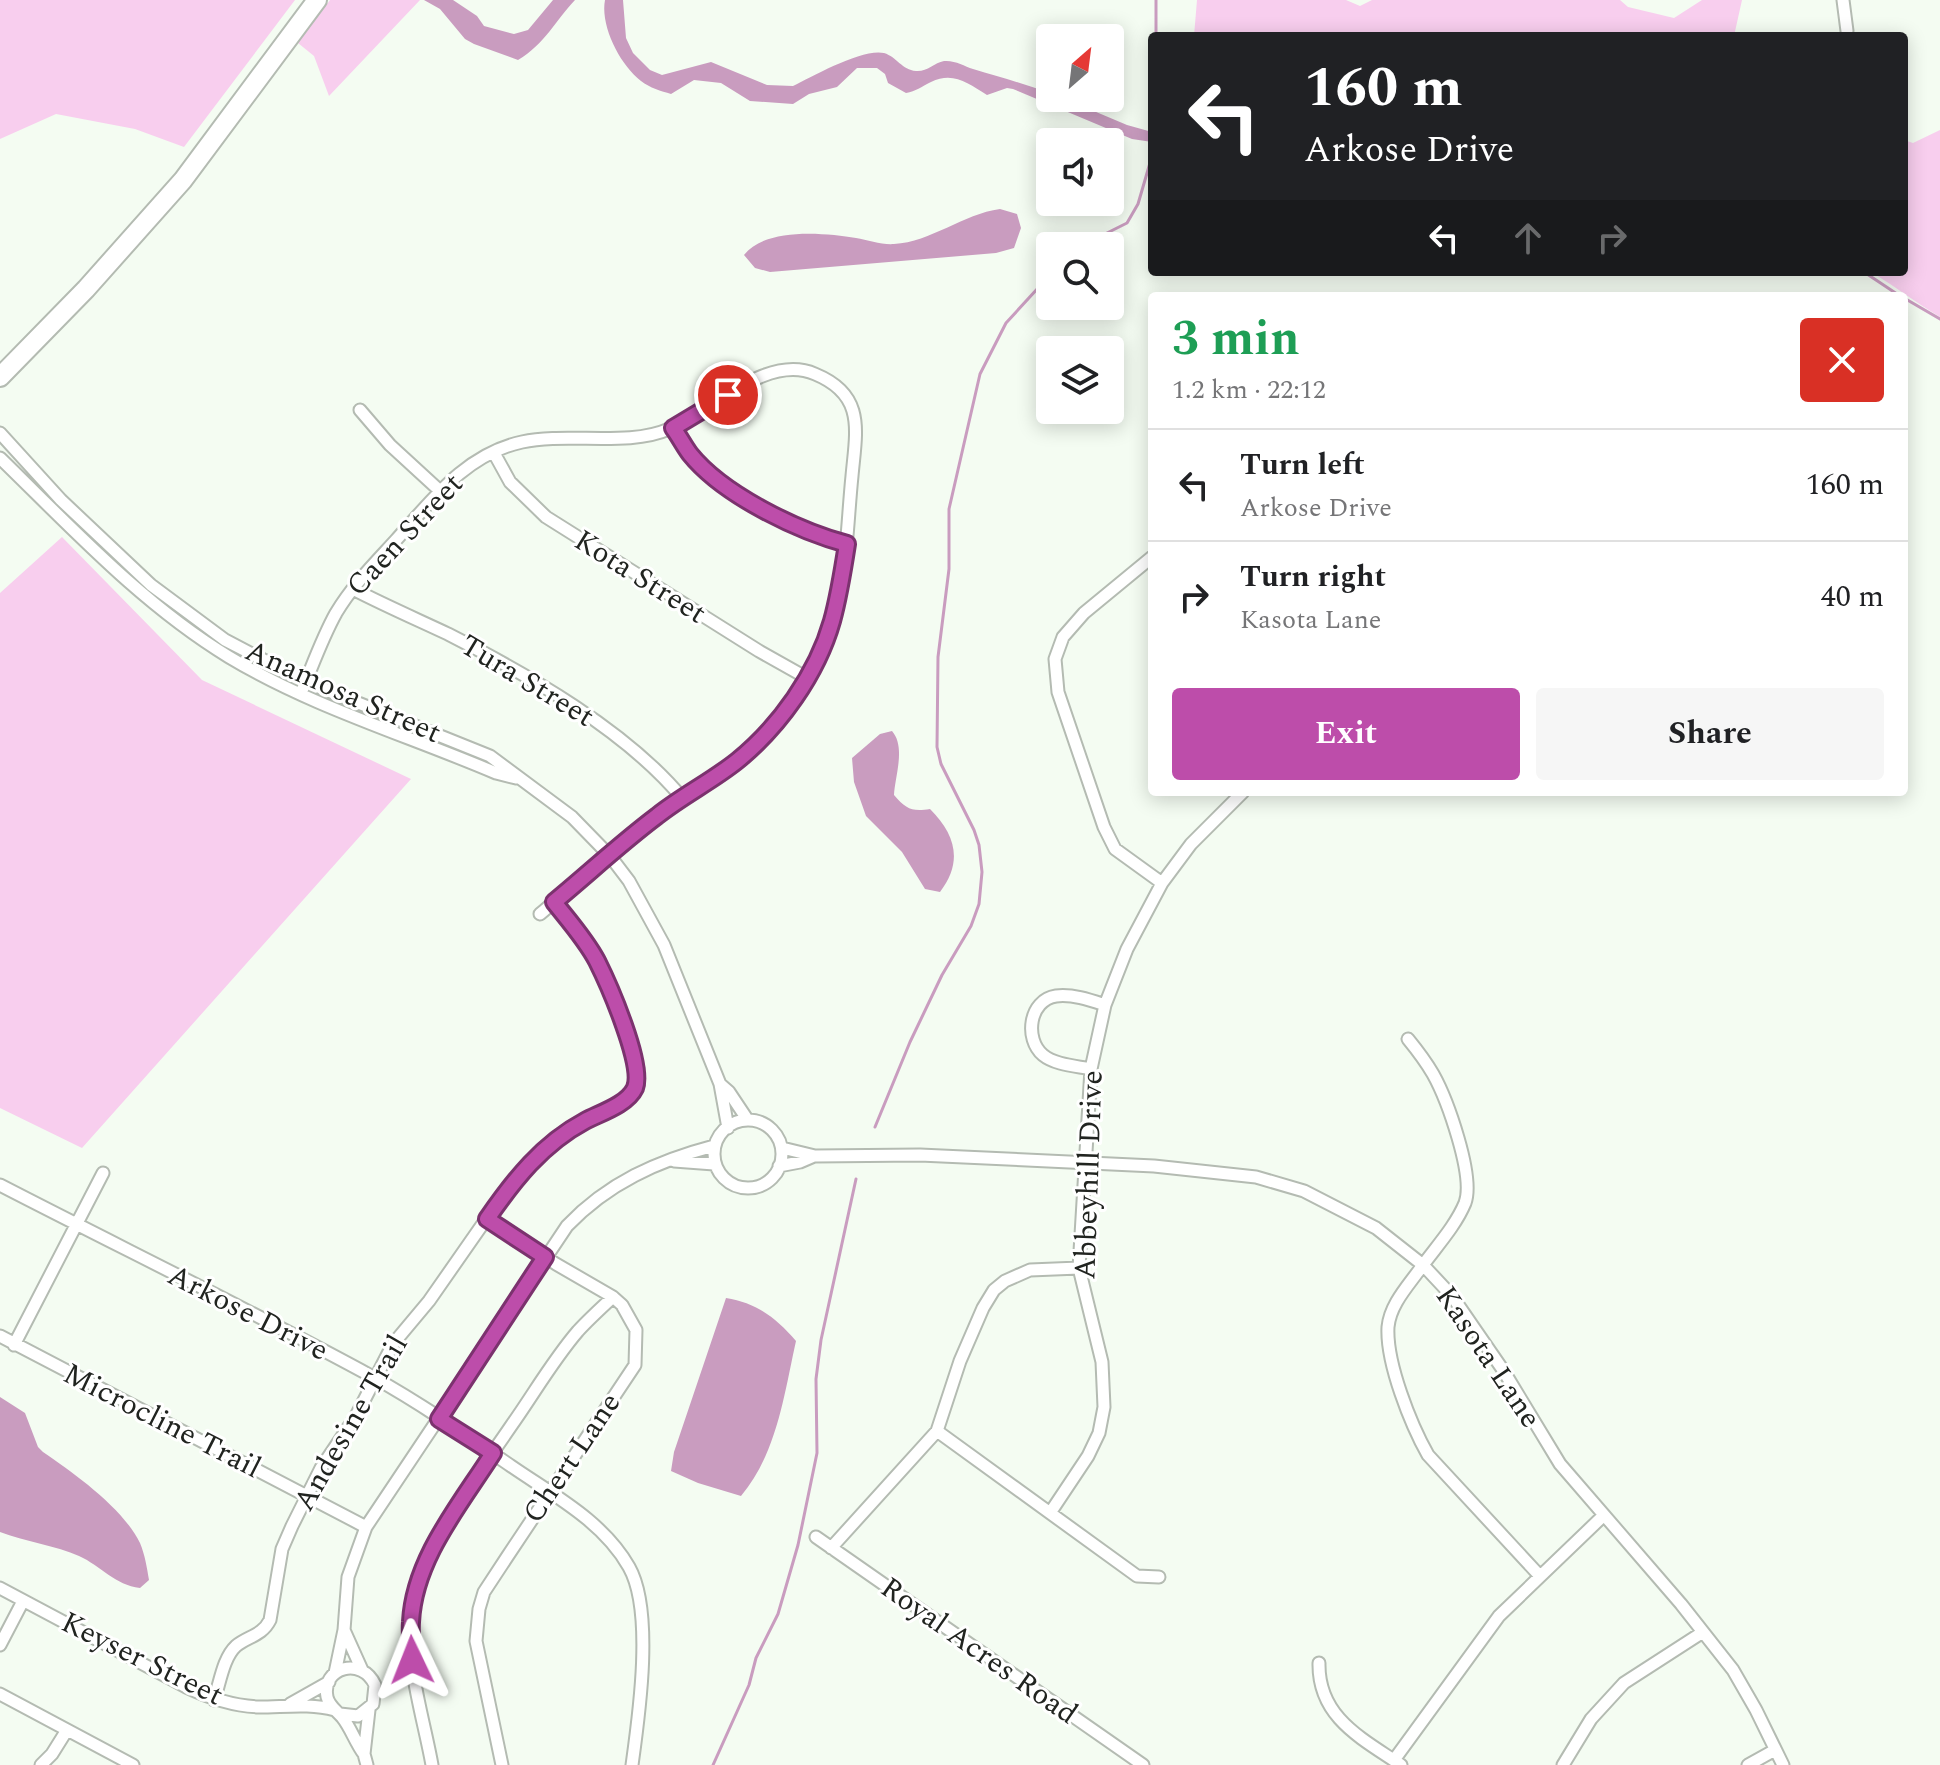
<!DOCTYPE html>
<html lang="en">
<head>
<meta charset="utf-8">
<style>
  body { margin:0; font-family:Spectral,serif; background:#f6f6f6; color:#202124; height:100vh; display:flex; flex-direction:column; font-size:30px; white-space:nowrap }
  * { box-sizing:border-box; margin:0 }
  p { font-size:26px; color:#757577 }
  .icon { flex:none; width:44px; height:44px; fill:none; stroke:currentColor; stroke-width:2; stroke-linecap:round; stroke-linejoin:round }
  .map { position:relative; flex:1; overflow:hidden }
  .panel { position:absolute; left:1148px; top:292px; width:760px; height:504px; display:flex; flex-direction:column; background:#fff; border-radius:8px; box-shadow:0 4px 20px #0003 }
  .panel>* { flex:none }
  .banner { position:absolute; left:1148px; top:32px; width:760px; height:244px; border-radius:8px; box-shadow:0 4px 20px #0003; background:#202124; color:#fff; overflow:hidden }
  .needle { width:52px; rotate:28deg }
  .controls { position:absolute; left:1036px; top:24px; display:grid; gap:16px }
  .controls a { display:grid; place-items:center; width:88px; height:88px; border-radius:8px; background:#fff; box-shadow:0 4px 20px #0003; font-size:40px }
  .pin { position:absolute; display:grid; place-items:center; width:68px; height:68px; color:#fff; margin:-34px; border:4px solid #fff; border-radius:50%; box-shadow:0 2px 8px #0007 }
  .me { position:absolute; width:88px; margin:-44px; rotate:358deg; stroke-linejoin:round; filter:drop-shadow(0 0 6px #0008) }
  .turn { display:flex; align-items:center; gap:28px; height:168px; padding:0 24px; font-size:36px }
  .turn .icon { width:104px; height:104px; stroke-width:2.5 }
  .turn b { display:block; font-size:56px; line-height:68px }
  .lanes { display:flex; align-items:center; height:76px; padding:0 24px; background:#0003; justify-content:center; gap:40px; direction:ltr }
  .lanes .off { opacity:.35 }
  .round { display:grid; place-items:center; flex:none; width:84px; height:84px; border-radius:8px; background:#f6f6f6 }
  .headline { display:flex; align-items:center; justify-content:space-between; height:136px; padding:0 24px }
  h1 { font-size:48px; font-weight:700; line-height:60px; color:#1e9e55 }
  .primary-button { display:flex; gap:16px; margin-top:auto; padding:16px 24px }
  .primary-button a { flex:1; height:92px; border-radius:8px; background:#bd4daa; color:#fff; font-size:32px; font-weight:700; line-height:92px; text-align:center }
  .primary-button a+a { background:#f6f6f6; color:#202124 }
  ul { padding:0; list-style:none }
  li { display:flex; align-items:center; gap:24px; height:112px; padding:0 24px; border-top:2px solid #e0e0e0 }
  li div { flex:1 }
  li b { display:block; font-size:30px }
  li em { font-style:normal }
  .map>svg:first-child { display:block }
</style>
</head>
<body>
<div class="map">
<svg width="1940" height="1765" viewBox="0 0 1940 1765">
  <rect width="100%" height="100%" fill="#f4fcf2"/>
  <path fill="#f8ceee" d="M 0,0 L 295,0 L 184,147 L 135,129 L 56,114 L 0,139 Z
    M 330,0 L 420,0 L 329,96 L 314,56 L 298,43 Z
    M 1197,0 L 1346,0 L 1360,6 L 1372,0 L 1620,0 L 1628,7 L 1674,18 L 1702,0 L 1742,0 L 1734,36 L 1194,36 Z
    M 1940,130 L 1940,317 C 1916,303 1895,286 1871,272 L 1904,272 L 1904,140 L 1913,143 Z
    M 62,537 L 202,680 L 411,779 L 82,1148 L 0,1108 L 0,593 Z"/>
  <path fill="#c99cbf" d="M 424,0 L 453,0 L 477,16 L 484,26 L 514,34 L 528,30 L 553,0 L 575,0 C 555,21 545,44 518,60 L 474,44 L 465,39 L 440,9 Z
    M 605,0 L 623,0 L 626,38 L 633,53 L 650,70 L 662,75 L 711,62 L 767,85 L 793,86 C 813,76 863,48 884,53 C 897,57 902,70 916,71 C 927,72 934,63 944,61 C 955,60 964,66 973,69 C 1000,77 1025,84 1050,93 L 1050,98 L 1063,98 L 1127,125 L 1152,132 L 1152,142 L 1132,139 L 1013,89 L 1007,88 L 987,95 C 968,83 953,71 931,82 C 921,87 916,91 906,93 L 888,83 L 885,74 L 877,68 L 857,68 L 837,87 L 809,94 L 793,104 L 750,101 L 721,83 L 694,80 L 671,94 C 661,91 650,88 641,81 C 620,65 600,26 605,0 Z
    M 1000,209 L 1017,214 L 1021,228 L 1014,248 L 996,253 L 770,272 L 755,268 L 744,255 C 766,227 825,233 856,238 C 868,240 882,245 894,244 C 931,242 963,214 1000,209 Z
    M 892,731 C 906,747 895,776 894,795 C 906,809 912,812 930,809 C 956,835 963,862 940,892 L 925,889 L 902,852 L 866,816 L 854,782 L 852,758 L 880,734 Z
    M 726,1298 C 757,1303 776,1318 796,1341 C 784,1395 777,1453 741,1496 L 698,1483 L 671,1471 L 674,1452 Z
    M 0,1397 L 25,1413 L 38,1447 L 43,1452 C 75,1474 123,1508 140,1543 C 145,1555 147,1568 149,1580 L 140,1588 C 115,1585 101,1566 79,1556 C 57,1546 24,1541 0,1532 Z"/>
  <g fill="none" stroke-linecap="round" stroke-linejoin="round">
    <path stroke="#c99cbf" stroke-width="3" d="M 1156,0 L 1156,36
      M 1081,246 L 1127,223 L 1138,204 L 1152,156
      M 1864,272 L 1900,296
      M 1904,298 L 1940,319
      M 875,1127 L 910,1042 L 942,975 L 971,926 L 979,904 L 982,872 L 979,845 L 974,830 L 941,764 L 937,747 L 938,657 L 949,569 L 949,509 L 980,374 L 1006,323 L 1050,275
      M 713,1765 L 749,1685 L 756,1658 L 778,1614 L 798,1545 L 817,1453 L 816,1379 L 821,1340 L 856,1179"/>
    <g stroke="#b4bbb2" stroke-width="15">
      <path id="minor" d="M 1843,0 L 1847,31
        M 360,410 L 390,445 L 439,490
        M 673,428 C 679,437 684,446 690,454 C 723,495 798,530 847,544
        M 0,433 L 61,500 L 151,585 L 225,640 L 306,682 L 490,756 L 572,817 L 610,856 L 629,881 L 664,945 L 720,1084 L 728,1128
        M 494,453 L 510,482 L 546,517 L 759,651 L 807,678
        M 0,458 C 72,528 142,604 229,657 C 312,707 407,735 496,773 L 516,778
        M 1152,557 L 1084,613 L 1063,637 L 1055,659 L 1058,692 L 1104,827 L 1115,849 L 1162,883
        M 353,589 C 384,605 416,619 448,634 C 528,675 626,730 683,799
        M 301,693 C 312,667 322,638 336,613 C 352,586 375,563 396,540 C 432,500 466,454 522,442 C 566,432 629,447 669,429 C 711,411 767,353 815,374 C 866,395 856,431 852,476 C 847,525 847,576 832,623 C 810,690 761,745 705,785 C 690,796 674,804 659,814 C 617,844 579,881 540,914
        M 1408,1039 C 1417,1050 1426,1062 1433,1074 C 1447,1099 1475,1176 1465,1203 C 1455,1227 1435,1248 1420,1269 C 1407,1287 1390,1305 1388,1327 C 1386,1363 1411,1425 1428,1455 L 1539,1575
        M 1091,1069 C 1077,1066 1055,1065 1043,1055 C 1024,1039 1029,1000 1056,996 C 1073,994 1090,1000 1105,1005
        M 721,1085 L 729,1092 L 747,1119
        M714 1154a34 34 0 1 1 68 0a34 34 0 1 1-68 0Z
        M 782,1148 L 815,1156 L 920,1155 L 1154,1166 L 1256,1177 L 1304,1191 L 1376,1228 L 1423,1265 L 1452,1296 L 1503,1370 L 1560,1464 L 1681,1604 L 1733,1670 L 1756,1710 L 1783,1765
        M 674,1161 L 714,1164
        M 779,1166 L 800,1162 L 814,1156
        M 0,1185 C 124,1249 250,1310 373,1377 C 420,1403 466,1435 511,1466 C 553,1495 603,1521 629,1567 C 654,1611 639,1715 632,1765
        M 487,1219 L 556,1264 L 613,1297 L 622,1305 L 636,1330 L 635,1365 L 507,1557 L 484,1592 L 479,1609 L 476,1641 L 502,1765
        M 0,1336 L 366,1527
        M 14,1345 L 103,1173
        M 937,1431 L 1137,1576 L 1159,1577
        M 1050,1513 L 1088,1456 L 1099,1433 L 1104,1407 L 1102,1362 L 1079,1268 L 1091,1069 L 1105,1005 L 1127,949 L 1162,883 L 1191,844 L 1243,792
        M 816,1537 L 1143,1765
        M 831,1548 L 937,1431 L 960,1361 L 983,1308 L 994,1290 L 1005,1281 L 1030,1270 L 1079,1268
        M 0,1588 L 186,1687 C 209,1698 233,1706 259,1707 C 285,1707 309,1703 335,1710
        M 344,1630 L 362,1670
        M 0,1645 L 23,1601
        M 1319,1663 C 1318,1717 1361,1738 1401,1765
        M 335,1673 L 344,1630 L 348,1577 L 366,1527 L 567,1226 C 608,1183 657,1161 714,1146
        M 0,1694 L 133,1765
        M 214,1700 C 220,1683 223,1658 236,1646 C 248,1636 262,1636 270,1620 L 282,1549 L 292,1526 L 321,1468 L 356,1416 L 393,1344 L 429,1301 L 510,1185 L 542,1151 L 584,1121 L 625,1099 L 634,1089 L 638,1069 L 629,1039 L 597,961 L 554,902
        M 290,1704 L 329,1682
        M 340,1714 L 358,1716 L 373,1704 L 375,1685 C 362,1656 321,1667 327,1697 C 329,1706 336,1710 342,1717 C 351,1728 355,1742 364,1754
        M 1394,1760 L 1499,1616 L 1603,1516
        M 41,1765 L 52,1754 L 67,1730
        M 367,1765 L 364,1754 L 369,1710
        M 432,1765 C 424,1720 406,1665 411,1620 C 418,1550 473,1482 511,1426 C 533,1395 553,1360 578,1331 C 589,1319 601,1308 613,1297
        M 1563,1765 L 1591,1719 L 1624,1683 L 1703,1632
        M 1748,1765 L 1775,1750"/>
    </g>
    <g stroke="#b4bbb2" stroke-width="22">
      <path id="primary" d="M 0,377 L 86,289 L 183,180 L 317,0"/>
    </g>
    <use href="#minor" stroke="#fff" stroke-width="11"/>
    <use href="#primary" stroke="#fff" stroke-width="18"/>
  </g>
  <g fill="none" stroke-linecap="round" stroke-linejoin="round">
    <g stroke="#7b326e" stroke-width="20">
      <path id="route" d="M 412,1660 C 412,1647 410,1634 411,1622 C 414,1559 460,1505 493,1453 L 439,1419 L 545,1257 L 487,1219 C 514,1180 542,1144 585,1121 C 600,1113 627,1105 635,1088 C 644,1065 609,985 597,961 C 586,940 569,921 554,902 C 588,874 621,843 657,816 C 682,796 712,781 737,761 C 779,727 817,674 832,621 C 839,596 843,570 847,544 C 798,531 723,495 690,454 C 684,446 679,436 673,428 L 728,395"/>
    </g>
    <use href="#route" stroke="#bd4daa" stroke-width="14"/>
  </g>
  <g text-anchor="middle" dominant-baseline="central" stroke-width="6" stroke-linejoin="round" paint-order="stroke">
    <g font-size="30" fill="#212420" stroke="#fff">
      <text transform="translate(405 535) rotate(-47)">Caen Street</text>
      <text transform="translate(640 577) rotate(32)">Kota Street</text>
      <text transform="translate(527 681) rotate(31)">Tura Street</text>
      <text transform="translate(343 692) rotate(24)">Anamosa Street</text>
      <text transform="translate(1089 1175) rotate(-88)">Abbeyhill Drive</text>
      <text transform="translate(248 1313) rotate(27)">Arkose Drive</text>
      <text transform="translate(1488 1357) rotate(56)">Kasota Lane</text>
      <text transform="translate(162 1421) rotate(27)">Microcline Trail</text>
      <text transform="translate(351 1423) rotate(-60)">Andesine Trail</text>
      <text transform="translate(572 1458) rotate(-56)">Chert Lane</text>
      <text transform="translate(979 1651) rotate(35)">Royal Acres Road</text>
      <text transform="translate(142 1659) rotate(26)">Keyser Street</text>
    </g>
  </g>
</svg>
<div class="controls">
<a><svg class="needle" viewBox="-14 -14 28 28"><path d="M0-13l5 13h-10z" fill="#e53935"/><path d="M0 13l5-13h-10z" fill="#757577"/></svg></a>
<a><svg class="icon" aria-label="sound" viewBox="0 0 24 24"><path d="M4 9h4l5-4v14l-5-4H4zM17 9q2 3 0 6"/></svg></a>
<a><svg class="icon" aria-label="search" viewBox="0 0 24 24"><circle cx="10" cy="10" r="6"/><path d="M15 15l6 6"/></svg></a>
<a><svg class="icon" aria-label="layers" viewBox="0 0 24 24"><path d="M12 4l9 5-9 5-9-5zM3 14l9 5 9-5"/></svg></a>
</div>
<div class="pin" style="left:728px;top:395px;background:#d93025"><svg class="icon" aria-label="arrive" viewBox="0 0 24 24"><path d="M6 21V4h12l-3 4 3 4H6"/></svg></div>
<svg class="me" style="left:412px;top:1660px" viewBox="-20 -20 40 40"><path d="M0-17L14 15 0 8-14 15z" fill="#bd4daa" stroke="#fff" stroke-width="4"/></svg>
<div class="banner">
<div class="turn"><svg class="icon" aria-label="left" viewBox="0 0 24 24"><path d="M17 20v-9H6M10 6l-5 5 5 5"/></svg><div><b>160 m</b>Arkose Drive</div></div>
<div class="lanes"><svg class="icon" aria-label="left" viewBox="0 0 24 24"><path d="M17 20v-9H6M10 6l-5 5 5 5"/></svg><svg class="icon off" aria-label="ahead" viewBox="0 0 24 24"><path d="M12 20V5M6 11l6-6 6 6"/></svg><svg class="icon off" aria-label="right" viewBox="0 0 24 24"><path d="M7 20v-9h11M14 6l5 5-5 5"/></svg></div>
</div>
<section class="panel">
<div class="headline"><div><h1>3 min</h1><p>1.2 km · 22:12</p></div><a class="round" style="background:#d93025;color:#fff"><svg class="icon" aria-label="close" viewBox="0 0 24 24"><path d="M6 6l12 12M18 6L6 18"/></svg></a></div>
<ul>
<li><svg class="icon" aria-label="left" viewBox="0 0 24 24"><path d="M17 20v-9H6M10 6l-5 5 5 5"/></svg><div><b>Turn left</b><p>Arkose Drive</p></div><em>160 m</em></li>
<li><svg class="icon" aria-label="right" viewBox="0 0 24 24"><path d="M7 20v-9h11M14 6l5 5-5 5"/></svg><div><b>Turn right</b><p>Kasota Lane</p></div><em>40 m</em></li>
</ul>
<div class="primary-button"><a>Exit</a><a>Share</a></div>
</section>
</div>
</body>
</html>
